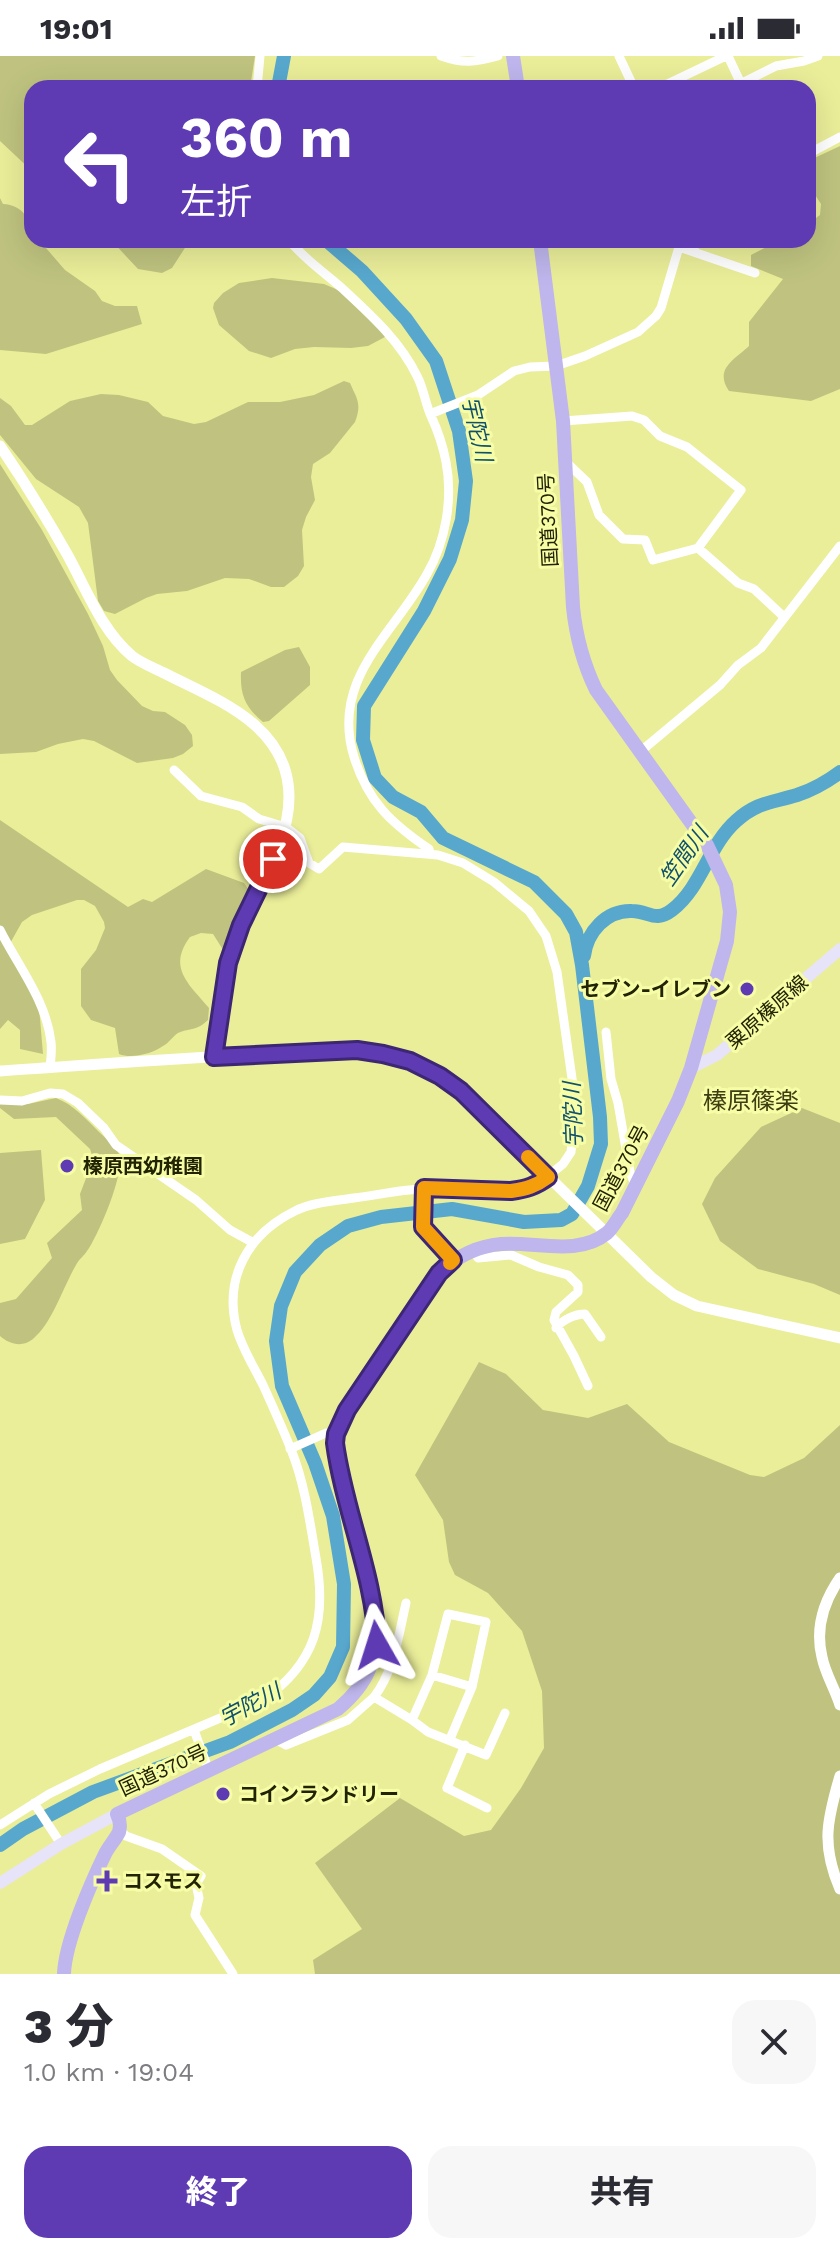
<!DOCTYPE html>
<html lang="ja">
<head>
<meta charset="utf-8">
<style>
  body { margin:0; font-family:"Work Sans","Noto Sans JP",sans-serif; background:#f7f7f7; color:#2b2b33; height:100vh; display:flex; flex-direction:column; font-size:30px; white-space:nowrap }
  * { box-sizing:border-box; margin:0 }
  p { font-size:26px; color:#7c7c81 }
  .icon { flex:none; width:44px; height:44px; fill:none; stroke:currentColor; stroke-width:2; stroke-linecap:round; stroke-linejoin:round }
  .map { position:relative; height:1918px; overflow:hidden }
  .sheet { display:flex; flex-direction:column; background:#fff; flex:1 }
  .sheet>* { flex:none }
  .banner { position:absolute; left:24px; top:24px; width:792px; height:168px; border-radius:24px; box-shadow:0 8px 32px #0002; background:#5e3bb3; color:#fff; overflow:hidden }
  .pin { position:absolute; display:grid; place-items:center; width:68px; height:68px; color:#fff; margin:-34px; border:4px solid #fff; border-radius:50%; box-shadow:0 2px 8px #0007 }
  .me { position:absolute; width:88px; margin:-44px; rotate:354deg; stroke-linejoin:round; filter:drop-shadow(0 0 6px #0008) }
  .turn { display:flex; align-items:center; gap:28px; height:168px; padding:0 24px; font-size:36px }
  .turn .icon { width:104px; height:104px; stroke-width:2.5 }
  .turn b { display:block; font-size:56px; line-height:68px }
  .round { display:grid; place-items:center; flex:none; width:84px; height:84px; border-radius:24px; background:#f7f7f7 }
  .headline { display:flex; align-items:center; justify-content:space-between; height:136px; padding:0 24px }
  h1 { font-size:48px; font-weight:800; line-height:60px }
  .primary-button { display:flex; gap:16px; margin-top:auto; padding:16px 24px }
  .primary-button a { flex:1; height:92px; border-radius:24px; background:#5e3bb3; color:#fff; font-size:32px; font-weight:800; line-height:92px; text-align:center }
  .primary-button a+a { background:#f7f7f7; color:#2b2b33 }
  .status { display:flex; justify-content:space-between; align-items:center; height:56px; padding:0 40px; background:#fff; direction:ltr }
  .status svg { height:22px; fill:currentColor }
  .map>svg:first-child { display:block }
</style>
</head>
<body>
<div class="status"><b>19:01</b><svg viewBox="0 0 49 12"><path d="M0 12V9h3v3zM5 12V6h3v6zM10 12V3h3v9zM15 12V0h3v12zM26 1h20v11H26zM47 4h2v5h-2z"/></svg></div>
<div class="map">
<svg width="840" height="1918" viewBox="0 0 840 1918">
  <rect width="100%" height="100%" fill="#eaee99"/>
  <path fill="#bfc37f" d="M 0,0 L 255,0 L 250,32 L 32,32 L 32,115 L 0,85 Z
    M 840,90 L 840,333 L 811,345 L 729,335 C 714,313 734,304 749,290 L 749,266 L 783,223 L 751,210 L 751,199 L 780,184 L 808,184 L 808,168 L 820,159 L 821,148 L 808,128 L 808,105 Z
    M 0,142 L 3,148 C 23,149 32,164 32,184 L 39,184 L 65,214 L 95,235 L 102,245 L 115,250 L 137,250 L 142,268 L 46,298 L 0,294 Z
    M 111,184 L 190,184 L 172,212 L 162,217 L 138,213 Z
    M 272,222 L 324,228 L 338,234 L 380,272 L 385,281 L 368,290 L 351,292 L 314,291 L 295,293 L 271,302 L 249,295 L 219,269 L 213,252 L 214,247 L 223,237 L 239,227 Z
    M 344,325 L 350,327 C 357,343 362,348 355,366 L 330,397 L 313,408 L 311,421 L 315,444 L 306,461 L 302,474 L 304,510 L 298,520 L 284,531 L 271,531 L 249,523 L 225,522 L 187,535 L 157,538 L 146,542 L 115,558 L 104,555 L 98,545 L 88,467 L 79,451 L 36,423 L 0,379 L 0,342 L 11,350 L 25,369 L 32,369 L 70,345 L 101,338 L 119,339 L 148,346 L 163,360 L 194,368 L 206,366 L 248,346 L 280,346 L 314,339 Z
    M 0,408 L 42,474 L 88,558 L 103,590 L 110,614 L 117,624 L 142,650 L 153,655 L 165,656 L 185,669 L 192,679 L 193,690 L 183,698 L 173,702 L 137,707 L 94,685 L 83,683 L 58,688 L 36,696 L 0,698 Z
    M 299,591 L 310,611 L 310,629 L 269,665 L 263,666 C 245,651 240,639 241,616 L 285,594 Z
    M 0,764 L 128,851 L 143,843 L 152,846 L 206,813 L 244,827 L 251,837 L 227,900 L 213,878 L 201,877 L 190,881 C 167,912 189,928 209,952 L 208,964 C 195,976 192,971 178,977 C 173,980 169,987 163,990 C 152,998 131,1003 119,998 L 115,972 L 91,964 L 81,950 L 81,913 L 96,894 L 105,872 L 104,866 L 95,850 L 84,844 L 77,844 L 32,859 L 22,866 L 8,891 L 38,939 L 43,998 L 20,993 L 20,974 L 8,964 L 0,973 Z
    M 56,1042 C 74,1049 85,1062 99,1076 C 105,1082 116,1090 119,1098 C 126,1115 98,1180 87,1195 C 84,1200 79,1203 76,1209 C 63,1231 53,1266 33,1283 C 22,1292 9,1288 0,1280 L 0,1247 L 16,1243 L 52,1202 L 47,1187 L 82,1154 L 80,1138 L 93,1104 L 92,1099 L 90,1093 L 56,1061 L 14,1063 L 0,1052 L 0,1048 L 28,1048 Z
    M 802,1052 L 840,1067 L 840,1239 L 814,1228 L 758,1213 L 720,1185 L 702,1148 L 715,1122 L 761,1071 Z
    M 41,1094 L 45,1144 L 25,1183 L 0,1188 L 0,1097 Z
    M 479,1306 L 506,1318 L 543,1354 L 588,1362 L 627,1348 L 669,1386 L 750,1419 L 764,1421 L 804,1402 L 840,1369 L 840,1918 L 315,1918 L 313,1904 L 362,1873 L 315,1807 L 400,1742 L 464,1780 L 491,1774 L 521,1732 L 544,1692 L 542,1635 L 522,1575 L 488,1537 L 455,1519 L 449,1506 L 443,1464 L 415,1419 Z"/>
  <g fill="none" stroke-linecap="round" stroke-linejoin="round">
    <path stroke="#58a8ce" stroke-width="14" d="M 278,32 L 284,0
      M 584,900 C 587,876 606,854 632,855 C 649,855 655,867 672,854 C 702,831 708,790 736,765 C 757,746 771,747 797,739 C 812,734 828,725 840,716
      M 0,1789 L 23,1773 L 93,1736 L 230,1686 L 292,1654 L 314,1639 L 330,1621 L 343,1591 L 344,1528 L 333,1460 L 315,1407 L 282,1330 L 276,1285 L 281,1250 L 295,1216 L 320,1189 L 348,1170 L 381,1161 L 452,1153 L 524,1166 L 561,1164 L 572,1158 L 588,1130 L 601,1088 L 600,1061 L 582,909 L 576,876 L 566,858 L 534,826 L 443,782 L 421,756 L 393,741 L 375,722 L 363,684 L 364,650 L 424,555 L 450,503 L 462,464 L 466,425 L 459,375 L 436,305 L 406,263 L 362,215 L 326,184"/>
    <path stroke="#fff" stroke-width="9" d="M 441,0 C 464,8 475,6 498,0
      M 619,0 L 634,32
      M 728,0 L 742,30
      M 257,32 L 260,0
      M 659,32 L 726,0
      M 732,32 L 776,10 L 804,5 L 818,0
      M 808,98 L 840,81
      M 289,184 C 304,203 325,217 343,233 C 371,259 400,285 417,320 C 424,333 425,347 431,360 C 438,375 443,390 446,406 C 453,442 446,485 427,518 C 393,579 330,623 354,701 C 368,746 391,767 429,793 L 430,798
      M 693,195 L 697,184
      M 430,358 L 478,339 L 514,315 L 530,311 L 556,310 L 585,300 L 638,276 L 656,260 L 661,252 L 679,191 L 755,217
      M 563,365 L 632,360 L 644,364 L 660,380 L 687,391 L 741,434 L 698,492 L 653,504 L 645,484 L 623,483 L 599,459 L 587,426 L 564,404
      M 698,492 L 738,527 L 754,533 L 784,561
      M 641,695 L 720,629 L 738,609 L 761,592 L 840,490
      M 0,874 C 18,910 46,944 51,986 C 52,994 51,1003 50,1012
      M 606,976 L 611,1023 L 618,1047 L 630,1116 L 635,1129
      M 0,1044 L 22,1045 L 50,1037 L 63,1038 L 78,1047 L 104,1072 L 116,1089 L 196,1144 L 230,1174 L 252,1186
      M 424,1132 C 419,1175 424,1176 453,1204
      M 473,1195 L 478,1202 L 511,1199 L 539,1211 L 568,1219 L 578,1229 L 578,1236 L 556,1256 L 554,1264 L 574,1300 L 588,1330
      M 556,1272 C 562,1264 575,1258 585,1258 L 601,1281
      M 290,1393 L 326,1377 L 336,1378
      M 374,1641 C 394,1616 399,1577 406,1547
      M 412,1664 L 428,1676 L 486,1699 L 505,1657
      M 194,1674 L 209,1715
      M 275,1683 L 286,1689 L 348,1664 L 374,1641 L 412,1664 L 432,1619 L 472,1631 L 486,1566 L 448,1558 L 432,1619
      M 450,1683 L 472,1631
      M 465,1689 L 447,1732 L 487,1752
      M 34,1747 L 61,1788
      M 0,1769 L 49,1738 L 100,1713 L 263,1644 C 316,1607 327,1564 316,1502 C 310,1467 305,1429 292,1396 C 283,1373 273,1351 263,1329 C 254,1311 243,1294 237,1274 C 223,1222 248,1178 295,1155 C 313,1146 335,1145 354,1142 C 378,1139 403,1133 426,1133 C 455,1132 483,1134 511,1135 L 525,1133 L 537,1129 L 563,1108 L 571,1096 L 576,1051 L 557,916 L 546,880 L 529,855 L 494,826 L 463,807 L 438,799 L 343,791 L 319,813 L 309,807 L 300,782 L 286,771 L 259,763 L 242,751 L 201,740 L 174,714
      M 120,1774 L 126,1780 L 162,1793 L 201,1820 L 196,1828 L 199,1842 L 195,1859 L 233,1918"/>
    <path stroke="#fff" stroke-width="11" d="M 0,390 C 24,425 46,461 67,498 C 86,532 101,574 132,600 C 141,607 154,612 164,617 C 217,644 289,669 289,741 C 289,789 257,828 240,870 C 224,912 220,957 214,1001
      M 0,1015 C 89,1009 179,1002 269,998 C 306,997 347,990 384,998 C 413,1004 437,1018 461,1035 L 651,1221 L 674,1239 L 697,1250 L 840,1282
      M 840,1522 C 824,1545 815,1572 822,1601 C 825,1617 835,1633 840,1649
      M 840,1720 C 827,1764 821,1789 840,1833"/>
    <path stroke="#e7e3f8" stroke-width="12" d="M 691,1012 L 717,999 L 840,893
      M 0,1827 L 61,1788 L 117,1758"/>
    <path stroke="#beb6ec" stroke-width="14" d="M 513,0 L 518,32
      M 64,1918 C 65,1886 91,1827 105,1798 C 109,1790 115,1784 119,1776 C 121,1769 120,1764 117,1758 L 338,1653 C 370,1626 377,1603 376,1562 L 337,1398 L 336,1378 L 347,1354 L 439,1217 C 456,1201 478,1190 501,1188 C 534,1185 578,1201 607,1177 C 613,1172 617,1163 622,1157 L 678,1045 L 691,1012 L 727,885 L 730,856 L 726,829 L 707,789 L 596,634 C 583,607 576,581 573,551 L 563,365 L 540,184"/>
  </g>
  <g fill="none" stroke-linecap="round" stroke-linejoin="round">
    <g stroke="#3d2674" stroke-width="20">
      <path id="route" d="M 273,803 L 241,869 L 228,907 L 214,1001 L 357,994 L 383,998 L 410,1005 L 440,1020 L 461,1035 L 548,1121 C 536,1130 526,1133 511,1135 L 424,1132 L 423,1171 L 453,1204 L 439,1217 L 347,1354 L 336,1378 L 335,1387 C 344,1455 375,1521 377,1589"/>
    </g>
    <use href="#route" stroke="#5e3bb3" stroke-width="14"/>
    <path stroke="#f59e0b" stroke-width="14" d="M 450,1207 L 453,1204 L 423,1171 L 424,1132 L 511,1135 C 526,1133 536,1130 548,1121 L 528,1101"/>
  </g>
  <g fill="#5e3bb3" stroke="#f7fca6" stroke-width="3">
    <circle cx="747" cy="933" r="8"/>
    <circle cx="67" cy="1110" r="8"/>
    <circle cx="223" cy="1738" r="8"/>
    <path d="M103 1813h8v8h8v8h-8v8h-8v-8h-8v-8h8z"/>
  </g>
  <g text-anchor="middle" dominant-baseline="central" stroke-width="6" stroke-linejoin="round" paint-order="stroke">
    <g font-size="20" fill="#222301" stroke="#f7fca6">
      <text transform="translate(548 464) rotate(-93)">国道370号</text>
      <text transform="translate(767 956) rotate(-41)">粟原榛原線</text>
      <text transform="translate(621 1112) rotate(-62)">国道370号</text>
      <text transform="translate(163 1714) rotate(-25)">国道370号</text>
    </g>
    <g font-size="20" font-weight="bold" fill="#222301" stroke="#f7fca6" text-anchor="start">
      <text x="731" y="933" text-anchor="end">セブン-イレブン</text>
      <text x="83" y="1110">榛原西幼稚園</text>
      <text x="239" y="1738">コインランドリー</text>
      <text x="123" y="1825">コスモス</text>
    </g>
    <g font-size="22" font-style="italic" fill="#10516c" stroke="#f7fca6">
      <text transform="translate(477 373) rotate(77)">宇陀川</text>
      <text transform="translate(684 800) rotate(-55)">笠間川</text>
      <text transform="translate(573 1059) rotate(-92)">宇陀川</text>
      <text transform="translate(250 1649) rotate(-28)">宇陀川</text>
    </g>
    <g font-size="24" fill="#3d3e11" stroke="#f7fca6">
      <text x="751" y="1045">榛原篠楽</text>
    </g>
  </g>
</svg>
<div class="pin" style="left:273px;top:803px;background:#d93025"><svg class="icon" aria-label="arrive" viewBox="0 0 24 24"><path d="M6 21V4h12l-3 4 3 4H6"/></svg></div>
<svg class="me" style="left:377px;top:1589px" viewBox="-20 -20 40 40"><path d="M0-17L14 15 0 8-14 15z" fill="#5e3bb3" stroke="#fff" stroke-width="4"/></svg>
<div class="banner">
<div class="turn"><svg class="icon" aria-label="left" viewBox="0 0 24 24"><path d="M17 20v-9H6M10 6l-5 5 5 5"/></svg><div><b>360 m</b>左折</div></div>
</div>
</div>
<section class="sheet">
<div class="headline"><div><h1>3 分</h1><p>1.0 km · 19:04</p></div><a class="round"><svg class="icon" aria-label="close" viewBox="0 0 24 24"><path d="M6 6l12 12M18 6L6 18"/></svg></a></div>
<div class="primary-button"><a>終了</a><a>共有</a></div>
</section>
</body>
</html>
